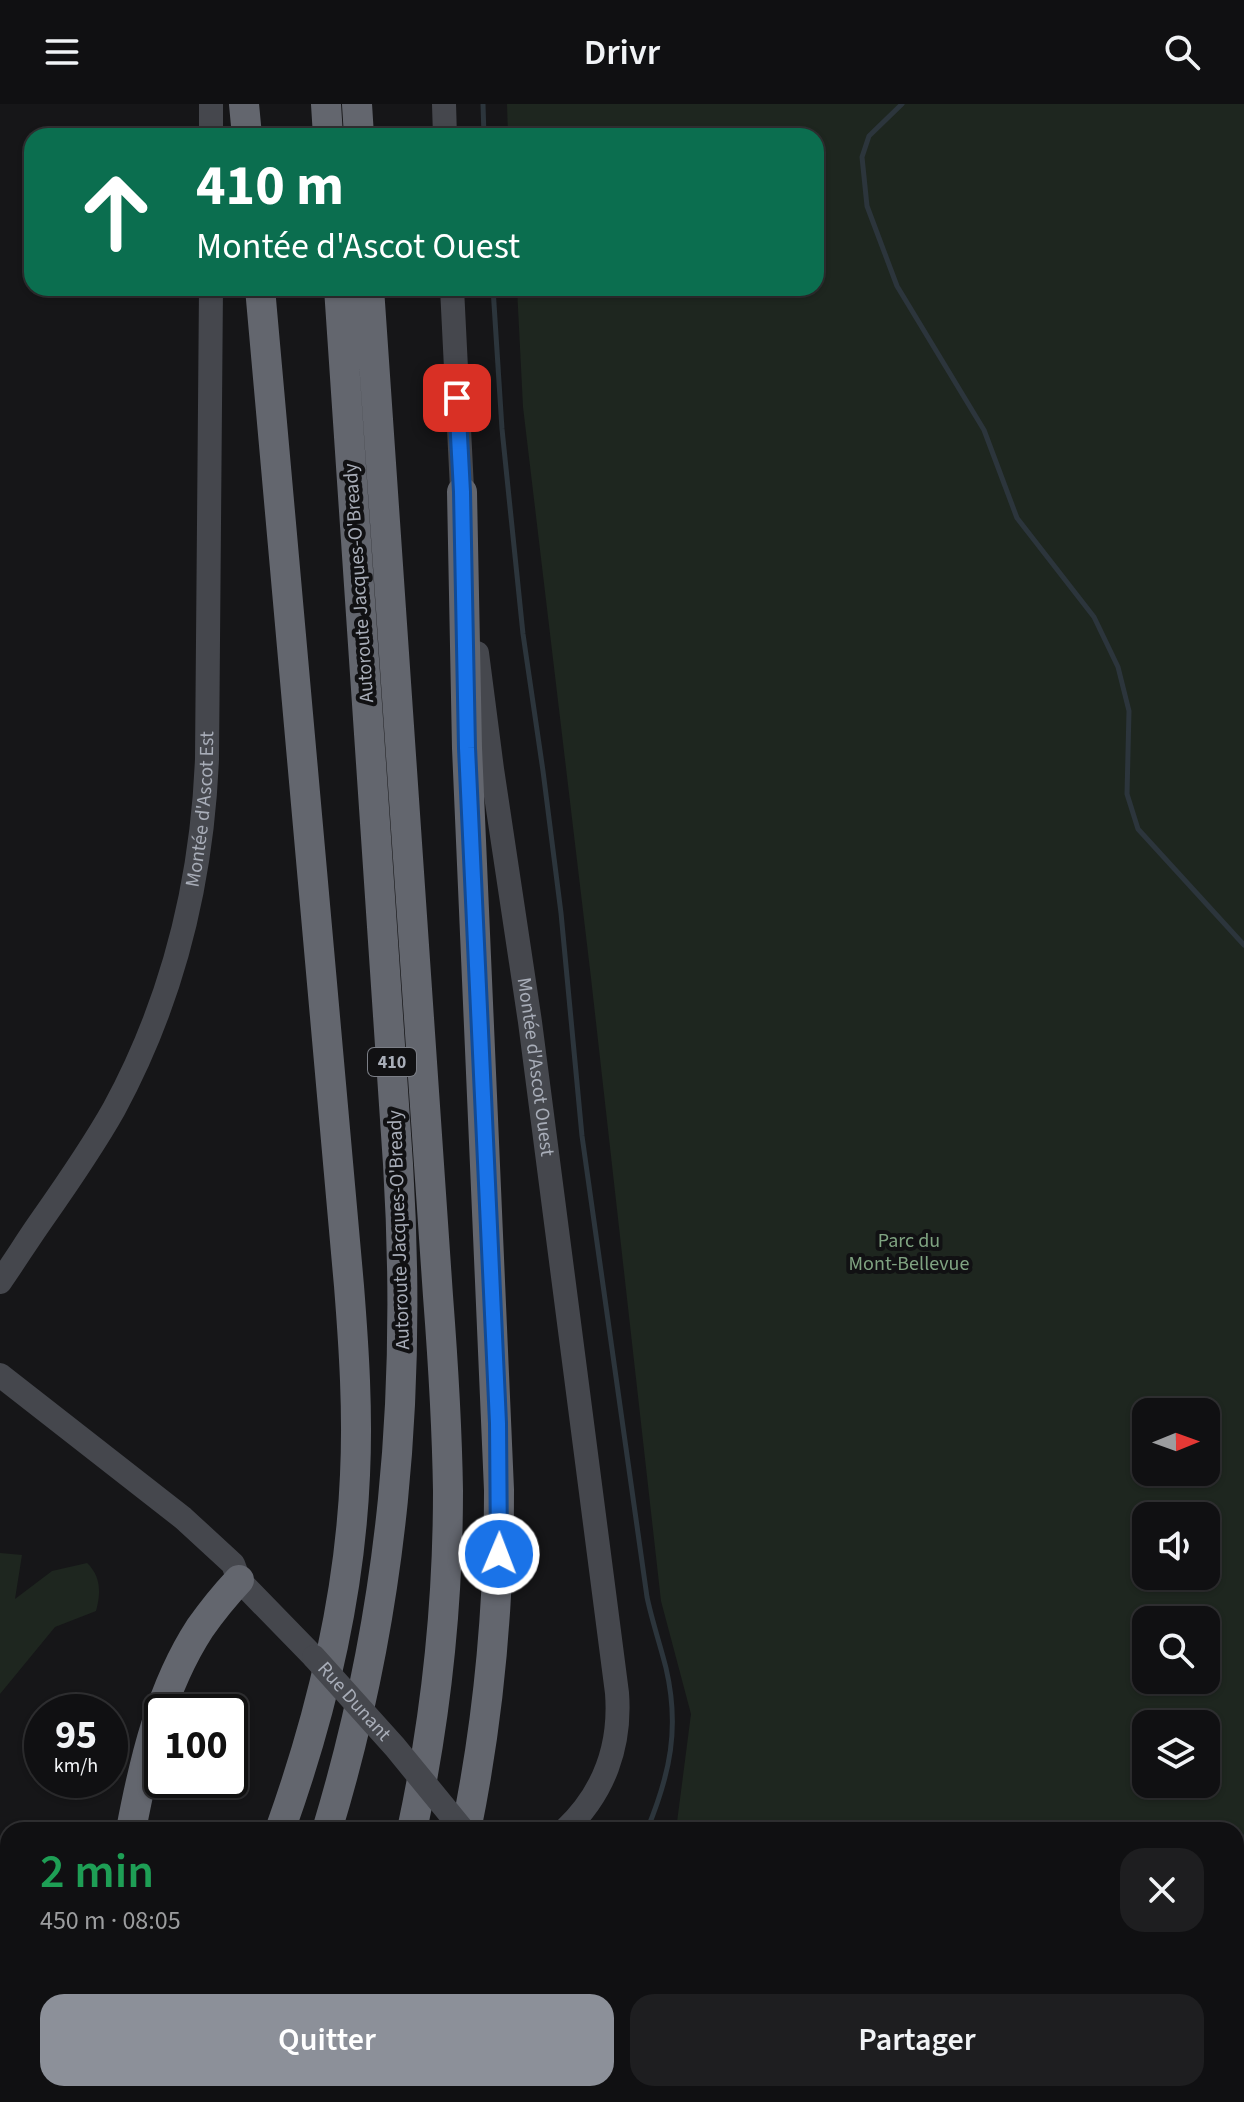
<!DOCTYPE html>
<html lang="fr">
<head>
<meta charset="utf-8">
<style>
  body { margin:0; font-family:"Source Sans 3",sans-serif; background:#1e1e20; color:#f1f3f6; height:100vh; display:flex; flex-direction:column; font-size:30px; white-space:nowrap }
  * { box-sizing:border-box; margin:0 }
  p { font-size:26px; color:#9c9d9f }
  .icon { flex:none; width:44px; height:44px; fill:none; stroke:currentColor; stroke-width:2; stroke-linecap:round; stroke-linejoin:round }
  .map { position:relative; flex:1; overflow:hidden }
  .drawer { position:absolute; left:0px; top:1718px; width:1244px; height:280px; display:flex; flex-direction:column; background:#101012; border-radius:24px 24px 0 0; box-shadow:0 2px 6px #0004,0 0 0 2px #303032 }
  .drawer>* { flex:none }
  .guide { position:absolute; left:24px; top:24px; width:800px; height:168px; border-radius:24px; box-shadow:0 2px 6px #0004,0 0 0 2px #303032; background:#0b6e4f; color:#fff; overflow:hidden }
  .needle { width:52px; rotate:89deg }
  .controls { position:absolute; left:1132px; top:1294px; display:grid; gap:16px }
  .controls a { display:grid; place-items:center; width:88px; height:88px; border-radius:16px; background:#101012; box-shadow:0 2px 6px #0004,0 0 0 2px #303032; font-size:40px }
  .speed { position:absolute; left:24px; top:1590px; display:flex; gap:16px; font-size:40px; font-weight:700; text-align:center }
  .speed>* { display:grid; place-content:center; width:104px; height:104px; border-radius:50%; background:#101012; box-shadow:0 2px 6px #0004,0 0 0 2px #303032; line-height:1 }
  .speed small { font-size:20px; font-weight:400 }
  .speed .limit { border:4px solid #111; border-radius:12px; background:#fff; color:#111 }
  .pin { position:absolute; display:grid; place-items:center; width:68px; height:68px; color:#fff; margin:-34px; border-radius:16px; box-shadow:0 4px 12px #0006 }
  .me { position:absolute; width:88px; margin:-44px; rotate:1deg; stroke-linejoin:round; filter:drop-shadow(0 0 6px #0008) }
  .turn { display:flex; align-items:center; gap:28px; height:168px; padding:0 40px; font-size:36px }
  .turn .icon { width:104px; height:104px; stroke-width:2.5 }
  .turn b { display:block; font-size:56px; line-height:68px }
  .round { display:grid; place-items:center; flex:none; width:84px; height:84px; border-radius:24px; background:#1e1e20 }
  .head { display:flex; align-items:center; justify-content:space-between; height:136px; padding:0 40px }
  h1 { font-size:48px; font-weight:600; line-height:60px; color:#1e9e55 }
  .action { display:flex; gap:16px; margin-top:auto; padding:16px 40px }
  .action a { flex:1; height:92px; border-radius:24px; background:#8c9099; color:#fff; font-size:32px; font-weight:600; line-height:92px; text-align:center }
  .action a+a { background:#1e1e20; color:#f1f3f6 }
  header { display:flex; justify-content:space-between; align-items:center; height:104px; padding:0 40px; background:#101012; font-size:36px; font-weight:600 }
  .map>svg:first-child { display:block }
</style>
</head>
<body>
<header><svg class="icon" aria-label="menu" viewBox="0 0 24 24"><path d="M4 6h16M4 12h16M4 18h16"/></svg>Drivr<svg class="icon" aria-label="search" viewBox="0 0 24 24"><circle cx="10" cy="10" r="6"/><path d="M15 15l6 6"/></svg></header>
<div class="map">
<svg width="1244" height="1998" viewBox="0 0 1244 1998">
  <rect width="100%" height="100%" fill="#161618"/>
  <path fill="#1e261f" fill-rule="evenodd" d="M 507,0 L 1244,0 L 1244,1998 L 719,1998 L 715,1990 L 1236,1990 L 1236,1726 L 676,1726 L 691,1610 L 661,1497 L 591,874 L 523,303 L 517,184 L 816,184 L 816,32 L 508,32 ZM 1146,1308 L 1206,1308 L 1206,1368 L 1146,1368 ZM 1146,1412 L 1206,1412 L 1206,1472 L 1146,1472 ZM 1146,1516 L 1206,1516 L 1206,1576 L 1146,1576 ZM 1146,1620 L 1206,1620 L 1206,1680 L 1146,1680 Z
    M 0,1449 L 22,1451 L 15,1495 L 52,1467 L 87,1459 C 101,1472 101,1489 96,1507 L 55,1523 L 0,1590 Z"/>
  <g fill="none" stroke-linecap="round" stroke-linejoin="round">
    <path stroke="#2c353c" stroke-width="5" d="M 483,0 L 484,32
      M 902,0 L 869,32 L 862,53 L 867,102 L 897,182 L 984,326 L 1017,414 L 1094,513 L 1118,563 L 1129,607 L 1127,690 L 1138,725 L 1244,841
      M 493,184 L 502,325 L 523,530 L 543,667 L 561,809 L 582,1032 L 647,1493 C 652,1517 660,1540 666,1564 C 680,1624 670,1670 647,1726
      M 1236,1761 L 1244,1733
      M 1236,1912 L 1244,1949
      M 417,1998 L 420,1990"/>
    <g stroke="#45474d" stroke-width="24">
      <path d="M 444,0 L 445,32"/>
      <path d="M 211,32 L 211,0"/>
      <path d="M 452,184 L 463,405"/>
      <path id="s1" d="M 477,549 L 492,665 L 530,918 L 617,1589 C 621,1642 604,1689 565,1726"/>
      <path id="s2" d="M 0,1178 C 14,1158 27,1137 41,1117 C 67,1080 92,1044 114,1005 C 173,896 202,777 207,655 L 211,184"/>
      <path d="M 0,1271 L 183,1414 L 233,1460 L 239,1476 L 314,1553"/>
      <path d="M 651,1990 L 655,1998"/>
    </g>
    <path stroke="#63666e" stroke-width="30" d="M 244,0 L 247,32
      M 326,0 L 328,32
      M 357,0 L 359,32
      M 260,184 L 349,1182 C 354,1245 358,1308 355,1371 C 350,1491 321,1612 280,1726
      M 369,184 L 438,1192 C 443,1257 447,1322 448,1387 C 448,1501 436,1614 412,1726
      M 462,388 L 467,644 L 499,1386 C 499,1500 489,1614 466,1726
      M 131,1726 C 144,1657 161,1584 200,1524 C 212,1507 225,1491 239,1476
      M 327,1726 C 394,1506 412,1289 398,1060 L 339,184
      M 75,1998 L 77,1990
      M 156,1998 L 160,1990
      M 219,1998 L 223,1990
      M 328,1998 L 332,1990
      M 385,1998 L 388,1990
      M 604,1998 L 619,1990"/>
    <path stroke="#45474d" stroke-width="24" id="s3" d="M 314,1553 L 395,1643 L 463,1726"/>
  </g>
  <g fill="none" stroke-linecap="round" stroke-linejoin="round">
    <g stroke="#114b97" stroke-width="20">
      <path id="route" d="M 457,294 L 462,388 L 467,644 L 498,1319 L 499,1450"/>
    </g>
    <use href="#route" stroke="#1a73e8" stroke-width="14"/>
  </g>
  <g text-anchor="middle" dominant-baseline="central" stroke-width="8" stroke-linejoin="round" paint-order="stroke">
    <rect fill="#111113" stroke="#7b7e86" stroke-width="2" x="368" y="944" width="48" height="28" rx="6"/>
    <g font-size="18" font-weight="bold" fill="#a8adb8">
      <text x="392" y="958">410</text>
    </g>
    <g font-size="20" fill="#a8adb8" stroke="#111113">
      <text transform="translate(359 479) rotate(-94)">Autoroute Jacques-O'Bready</text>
      <text stroke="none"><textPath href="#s2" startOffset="522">Montée d'Ascot Est</textPath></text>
      <text stroke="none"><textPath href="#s1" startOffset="418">Montée d'Ascot Ouest</textPath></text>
      <text transform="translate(399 1126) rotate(-92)">Autoroute Jacques-O'Bready</text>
      <text stroke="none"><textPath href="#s3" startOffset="60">Rue Dunant</textPath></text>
    </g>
    <g font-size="20" fill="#7fa381" stroke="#111113">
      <text x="909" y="1137">Parc du<tspan x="909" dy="23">Mont-Bellevue</tspan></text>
    </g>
  </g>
</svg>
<div class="controls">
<a><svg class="needle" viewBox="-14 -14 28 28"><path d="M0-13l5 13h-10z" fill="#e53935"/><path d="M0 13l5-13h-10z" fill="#9c9d9f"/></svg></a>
<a><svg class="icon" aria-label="sound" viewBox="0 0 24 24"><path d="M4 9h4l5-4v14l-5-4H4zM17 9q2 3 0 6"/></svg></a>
<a><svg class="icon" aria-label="search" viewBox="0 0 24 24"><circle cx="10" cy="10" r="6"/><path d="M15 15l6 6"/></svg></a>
<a><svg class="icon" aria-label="layers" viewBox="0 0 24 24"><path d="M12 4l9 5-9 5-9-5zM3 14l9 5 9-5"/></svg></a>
</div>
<div class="speed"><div>95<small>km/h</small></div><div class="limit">100</div></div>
<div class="pin" style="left:457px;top:294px;background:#d93025"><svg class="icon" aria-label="arrive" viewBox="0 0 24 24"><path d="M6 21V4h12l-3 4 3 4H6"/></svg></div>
<svg class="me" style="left:499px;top:1450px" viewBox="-20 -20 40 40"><circle r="17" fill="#1a73e8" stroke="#fff" stroke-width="3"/><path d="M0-11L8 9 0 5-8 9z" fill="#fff"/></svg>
<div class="guide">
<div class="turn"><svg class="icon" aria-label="ahead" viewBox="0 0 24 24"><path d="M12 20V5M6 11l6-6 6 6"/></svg><div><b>410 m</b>Montée d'Ascot Ouest</div></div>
</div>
<section class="drawer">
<div class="head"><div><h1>2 min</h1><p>450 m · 08:05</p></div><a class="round"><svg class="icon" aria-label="close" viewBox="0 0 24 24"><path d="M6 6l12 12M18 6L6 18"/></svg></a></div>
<div class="action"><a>Quitter</a><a>Partager</a></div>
</section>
</div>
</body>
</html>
